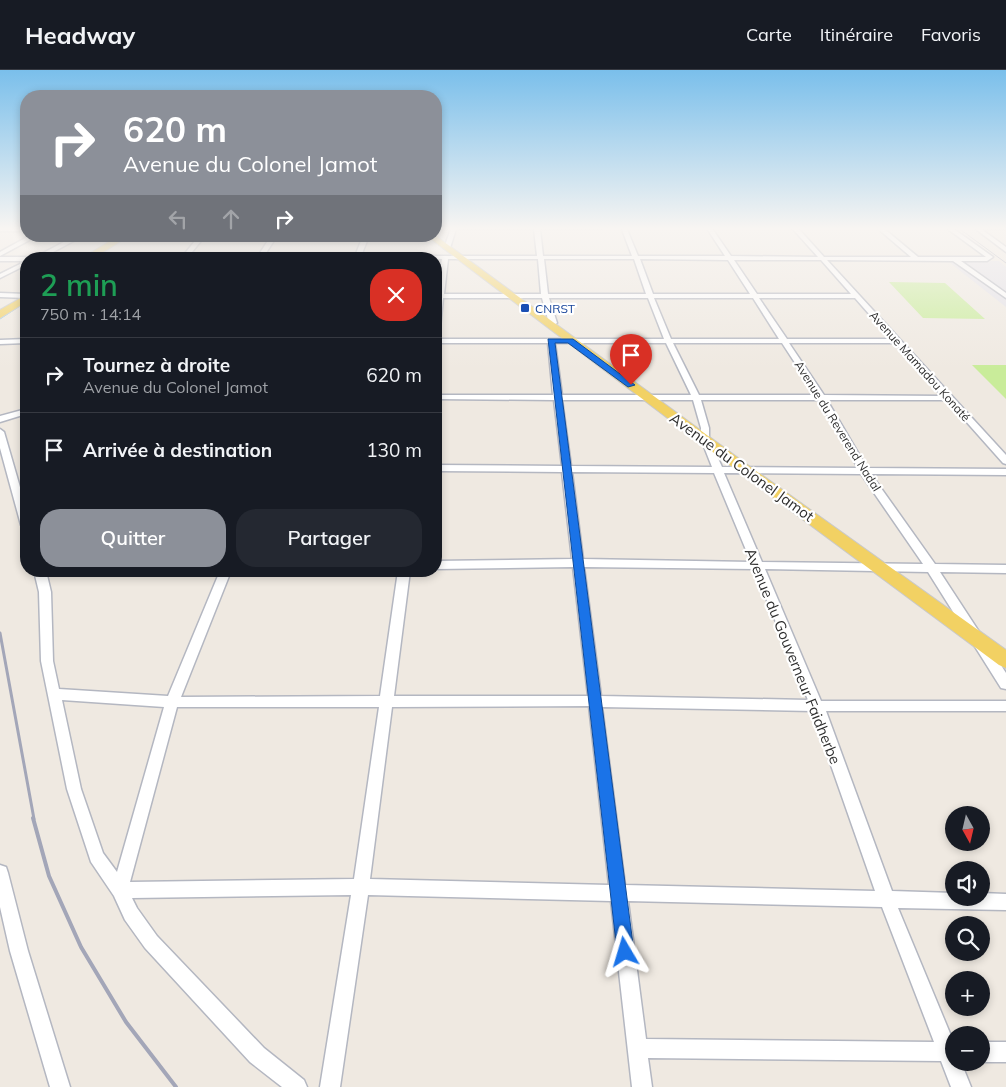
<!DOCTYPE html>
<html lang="fr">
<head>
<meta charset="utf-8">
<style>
  body { margin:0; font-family:Mulish,sans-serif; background:#242831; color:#f1f3f6; height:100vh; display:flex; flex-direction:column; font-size:19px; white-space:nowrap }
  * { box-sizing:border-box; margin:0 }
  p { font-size:16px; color:#9ea1a6 }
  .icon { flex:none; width:28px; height:28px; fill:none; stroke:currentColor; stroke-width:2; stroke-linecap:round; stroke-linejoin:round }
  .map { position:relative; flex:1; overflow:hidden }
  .panel { position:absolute; left:20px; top:182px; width:422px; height:325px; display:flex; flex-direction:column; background:#171b24; border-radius:20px; box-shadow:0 2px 8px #0003 }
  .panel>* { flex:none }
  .guide { position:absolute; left:20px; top:20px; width:422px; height:152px; border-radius:20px; box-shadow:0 2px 8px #0003; background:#8c9099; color:#fff; overflow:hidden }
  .needle { width:32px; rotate:172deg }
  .fabs { position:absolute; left:945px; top:736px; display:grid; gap:10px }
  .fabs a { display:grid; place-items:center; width:45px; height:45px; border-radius:50%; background:#171b24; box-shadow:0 2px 8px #0003; font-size:25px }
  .pin { position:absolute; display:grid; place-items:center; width:42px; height:42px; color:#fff; margin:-51px -21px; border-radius:50% 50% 50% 0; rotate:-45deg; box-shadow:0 0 5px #0007 }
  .pin .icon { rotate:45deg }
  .me { position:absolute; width:55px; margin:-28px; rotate:353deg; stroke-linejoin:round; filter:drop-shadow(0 0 4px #0008) }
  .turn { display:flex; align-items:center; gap:18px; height:105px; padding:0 20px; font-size:22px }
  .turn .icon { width:65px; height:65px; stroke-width:2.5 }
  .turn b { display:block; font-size:35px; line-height:42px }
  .lanes { display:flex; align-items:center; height:48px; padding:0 20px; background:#0003; justify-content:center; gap:25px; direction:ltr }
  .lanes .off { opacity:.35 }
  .round { display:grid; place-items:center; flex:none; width:52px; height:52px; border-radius:20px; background:#242831 }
  .head { display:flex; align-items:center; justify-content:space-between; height:85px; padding:0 20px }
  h1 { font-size:30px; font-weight:600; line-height:38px; color:#1e9e55 }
  .button { display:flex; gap:10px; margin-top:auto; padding:10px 20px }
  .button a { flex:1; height:58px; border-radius:20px; background:#8c9099; color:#fff; font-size:20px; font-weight:600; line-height:58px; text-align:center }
  .button a+a { background:#242831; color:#f1f3f6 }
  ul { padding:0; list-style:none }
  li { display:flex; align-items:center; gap:15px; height:75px; padding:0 20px; border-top:1px solid #363941 }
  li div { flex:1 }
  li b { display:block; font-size:19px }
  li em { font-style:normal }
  header { display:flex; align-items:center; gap:30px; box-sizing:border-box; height:70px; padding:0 25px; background:#171b24; border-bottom:1px solid #363941 }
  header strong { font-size:24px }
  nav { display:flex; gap:28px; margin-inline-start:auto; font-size:18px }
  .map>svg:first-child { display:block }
</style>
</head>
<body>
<header>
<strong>Headway</strong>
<nav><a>Carte</a><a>Itinéraire</a><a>Favoris</a></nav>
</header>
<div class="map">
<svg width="1006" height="1017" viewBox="0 0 1006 1017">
  <rect width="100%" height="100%" fill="#efe9e1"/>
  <path fill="#e3e1e8" d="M 999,191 L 1006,197 L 1006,237 L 949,192 Z"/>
  <path fill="#c9ec9a" d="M 889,212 L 945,213 L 985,249 L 923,248 Z
    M 972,295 L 1006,295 L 1006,329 Z"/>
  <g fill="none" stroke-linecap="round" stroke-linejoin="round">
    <path stroke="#75cff0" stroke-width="1" d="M 0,249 L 26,232"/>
    <g stroke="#b4b7c1" stroke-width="3">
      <path id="street" d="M 0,157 L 26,157 L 26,161 L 0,161 Z
        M 436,157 L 603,157 L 601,159 L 540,159 L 543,186 L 632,186 L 621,157 L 626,157 L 638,186 L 725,186 L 706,157 L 711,157 L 731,186 L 818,187 L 791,157 L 797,157 L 824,187 L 911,187 L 876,157 L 882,157 L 918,187 L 986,187 L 945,157 L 951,157 L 993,187 L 987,191 L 961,191 L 1006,223 L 1006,228 L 953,191 L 827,190 L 1006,385 L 1006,394 L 1003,393 L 947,330 L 827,330 L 867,398 L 1006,399 L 1006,405 L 871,404 L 935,494 L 1006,495 L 1006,503 L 940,502 L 1006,603 L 1006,619 L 1001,618 L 928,502 L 765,499 L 821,631 L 1006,631 L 1006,641 L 826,641 L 892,821 L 954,823 L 954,828 L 981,828 L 981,823 L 1006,824 L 1006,840 L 898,838 L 954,973 L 954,992 L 961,992 L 971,1017 L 951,1017 L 941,991 L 648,988 L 652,1017 L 632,1017 L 611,831 L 368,825 L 340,1017 L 320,1017 L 351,825 L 132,828 L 137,838 L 157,866 L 264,978 L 304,1010 L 307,1017 L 282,1017 L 250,992 L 145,878 L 125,850 L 114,826 L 91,792 L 67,719 L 41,591 L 39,522 L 34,501 L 46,501 L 51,522 L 53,591 L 59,619 L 168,626 L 220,501 L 231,501 L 181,627 L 380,626 L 398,501 L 410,501 L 394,626 L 588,626 L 573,497 L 436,499 L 436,491 L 572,489 L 562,402 L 436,401 L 436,395 L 562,396 L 554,330 L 436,329 L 436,325 L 553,325 L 548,273 L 436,273 L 436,269 L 664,269 L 648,228 L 549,228 L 557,253 L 553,255 L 549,253 L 542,228 L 443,228 L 440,258 L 436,260 L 436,224 L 442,189 L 66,189 L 69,187 L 182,187 L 199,166 L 205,166 L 188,187 L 258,186 L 271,166 L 277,166 L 264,186 L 355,186 L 363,166 L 369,166 L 361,186 L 537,186 L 534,159 L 456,159 L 450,178 L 447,180 L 444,178 L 451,159 L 436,159 ZM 448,189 L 538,189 L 541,224 L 444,224 ZM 544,189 L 634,189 L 646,224 L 548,224 ZM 640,189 L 728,190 L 750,224 L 653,224 ZM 734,190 L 821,190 L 851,224 L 757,224 ZM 654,228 L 753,228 L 779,269 L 671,269 ZM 759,228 L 855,228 L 891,269 L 787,269 ZM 555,273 L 666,273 L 691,325 L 562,325 ZM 673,273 L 782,273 L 816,325 L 699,325 ZM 789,273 L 895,273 L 942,326 L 824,325 ZM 562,330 L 693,330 L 701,358 L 701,369 L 712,397 L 571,396 ZM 701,330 L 819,330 L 858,398 L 722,397 L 709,369 L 709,358 ZM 572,402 L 714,403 L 751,492 L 583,489 ZM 724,403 L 861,404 L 923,494 L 762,492 ZM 584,497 L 754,499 L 808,630 L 601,626 ZM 62,630 L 164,637 L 117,802 L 103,783 L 81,719 ZM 589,636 L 609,815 L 370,809 L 392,637 ZM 177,637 L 379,637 L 354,809 L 130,812 ZM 602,637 L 812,641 L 875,821 L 625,815 ZM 628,831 L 882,837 L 934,972 L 646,969 Z
        M 973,157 L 1006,157 L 1006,159 L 981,159 L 1006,177 L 1006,182 Z
        M 29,166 L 37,166 L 0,186 L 0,182 Z
        M 75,166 L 83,166 L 40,189 L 32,189 Z
        M 0,187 L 26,187 L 29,189 L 26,189 L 26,191 L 0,191 Z
        M 26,191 L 26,195 L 0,208 L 0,204 Z
        M 0,223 L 26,224 L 26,228 L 0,227 Z
        M 26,269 L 26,273 L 0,274 L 0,270 Z
        M 26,339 L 26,344 L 0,352 L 0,346 Z
        M 0,359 L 4,362 L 26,438 L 26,458 L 21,455 L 0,378 Z
        M 0,795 L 6,797 L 8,803 L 28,881 L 70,1017 L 50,1017 L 10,881 L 0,837 Z
        M 981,972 L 1006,972 L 1006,992 L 981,992 Z"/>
    </g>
    <g stroke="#c9c9c9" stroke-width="2">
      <path id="primary" d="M 118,166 L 129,166 L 92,189 L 81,189 Z
        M 427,166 L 436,166 L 749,396 L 1006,580 L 1006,598 L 999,595 L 739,402 Z
        M 26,225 L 26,232 L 0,248 L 0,240 Z"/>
    </g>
    <use href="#street" fill="#fff" fill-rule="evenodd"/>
    <use href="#primary" fill="#f2d163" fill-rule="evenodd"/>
    <path stroke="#a3a6b8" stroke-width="1" d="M 957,157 L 1006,193"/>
    <path stroke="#a3a6b8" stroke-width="3" d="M 0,563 L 34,749"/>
    <path stroke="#a3a6b8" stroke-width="4" d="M 33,748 L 49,806 L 81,877 L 126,952 L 176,1017"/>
  </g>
  <linearGradient id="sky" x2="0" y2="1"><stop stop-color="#7abfeb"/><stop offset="0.53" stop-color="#f8f5f2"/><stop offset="1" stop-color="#f8f5f2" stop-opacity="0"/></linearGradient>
  <rect width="1006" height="299" fill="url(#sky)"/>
  <path fill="#1a73e8" stroke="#114b97" d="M 548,269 L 573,269 L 635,315 L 628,317 L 568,273 L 555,273 L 634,882 L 632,888 L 625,890 L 619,888 L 617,882 Z"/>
  <rect fill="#1a4fb4" stroke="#fff" stroke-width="2" x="520" y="233" width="10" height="10" rx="2.5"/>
  <g text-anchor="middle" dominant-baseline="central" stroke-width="4.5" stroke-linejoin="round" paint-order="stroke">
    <g font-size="12" fill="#164399" stroke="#fff" text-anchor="start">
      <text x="535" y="238">CNRST</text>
    </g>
    <g font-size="12" fill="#2e2e2e" stroke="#fff">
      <text transform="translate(920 296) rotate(48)">Avenue Mamadou Konaté</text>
      <text transform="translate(838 356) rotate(58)">Avenue du Reverend Nadal</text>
    </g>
    <g font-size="15" fill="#2e2e2e" stroke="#fff">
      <text transform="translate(742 397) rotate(36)">Avenue du Colonel Jamot</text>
      <text transform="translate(793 586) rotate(68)">Avenue du Gouverneur Faidherbe</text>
    </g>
  </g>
</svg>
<div class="fabs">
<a><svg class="needle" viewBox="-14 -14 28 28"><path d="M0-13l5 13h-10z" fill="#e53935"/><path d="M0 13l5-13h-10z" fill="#9ea1a6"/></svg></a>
<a><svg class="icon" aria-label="sound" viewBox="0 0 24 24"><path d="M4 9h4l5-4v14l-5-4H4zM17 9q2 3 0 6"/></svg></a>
<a><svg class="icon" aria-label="search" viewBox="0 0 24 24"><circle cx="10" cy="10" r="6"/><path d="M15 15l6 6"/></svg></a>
<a>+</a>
<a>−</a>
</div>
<div class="pin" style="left:631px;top:315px;background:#d93025"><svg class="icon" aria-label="arrive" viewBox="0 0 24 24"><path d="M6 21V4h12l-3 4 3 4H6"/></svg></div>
<svg class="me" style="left:625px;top:882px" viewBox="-20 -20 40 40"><path d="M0-17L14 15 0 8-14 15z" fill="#1a73e8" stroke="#fff" stroke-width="4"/></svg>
<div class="guide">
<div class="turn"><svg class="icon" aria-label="right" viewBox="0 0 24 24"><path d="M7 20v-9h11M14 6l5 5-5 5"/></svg><div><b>620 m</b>Avenue du Colonel Jamot</div></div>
<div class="lanes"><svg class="icon off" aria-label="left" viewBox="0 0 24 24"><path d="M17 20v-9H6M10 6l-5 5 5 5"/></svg><svg class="icon off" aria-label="ahead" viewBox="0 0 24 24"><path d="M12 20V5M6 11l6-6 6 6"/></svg><svg class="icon" aria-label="right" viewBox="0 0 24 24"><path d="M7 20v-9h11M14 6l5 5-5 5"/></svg></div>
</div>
<section class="panel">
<div class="head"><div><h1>2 min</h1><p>750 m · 14:14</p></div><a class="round" style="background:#d93025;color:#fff"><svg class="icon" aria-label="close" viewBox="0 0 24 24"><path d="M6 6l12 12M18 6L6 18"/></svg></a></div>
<ul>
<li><svg class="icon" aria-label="right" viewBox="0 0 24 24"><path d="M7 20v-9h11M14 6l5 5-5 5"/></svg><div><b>Tournez à droite</b><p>Avenue du Colonel Jamot</p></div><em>620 m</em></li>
<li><svg class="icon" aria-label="arrive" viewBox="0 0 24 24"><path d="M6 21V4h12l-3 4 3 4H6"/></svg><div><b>Arrivée à destination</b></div><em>130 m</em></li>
</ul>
<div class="button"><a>Quitter</a><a>Partager</a></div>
</section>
</div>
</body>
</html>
